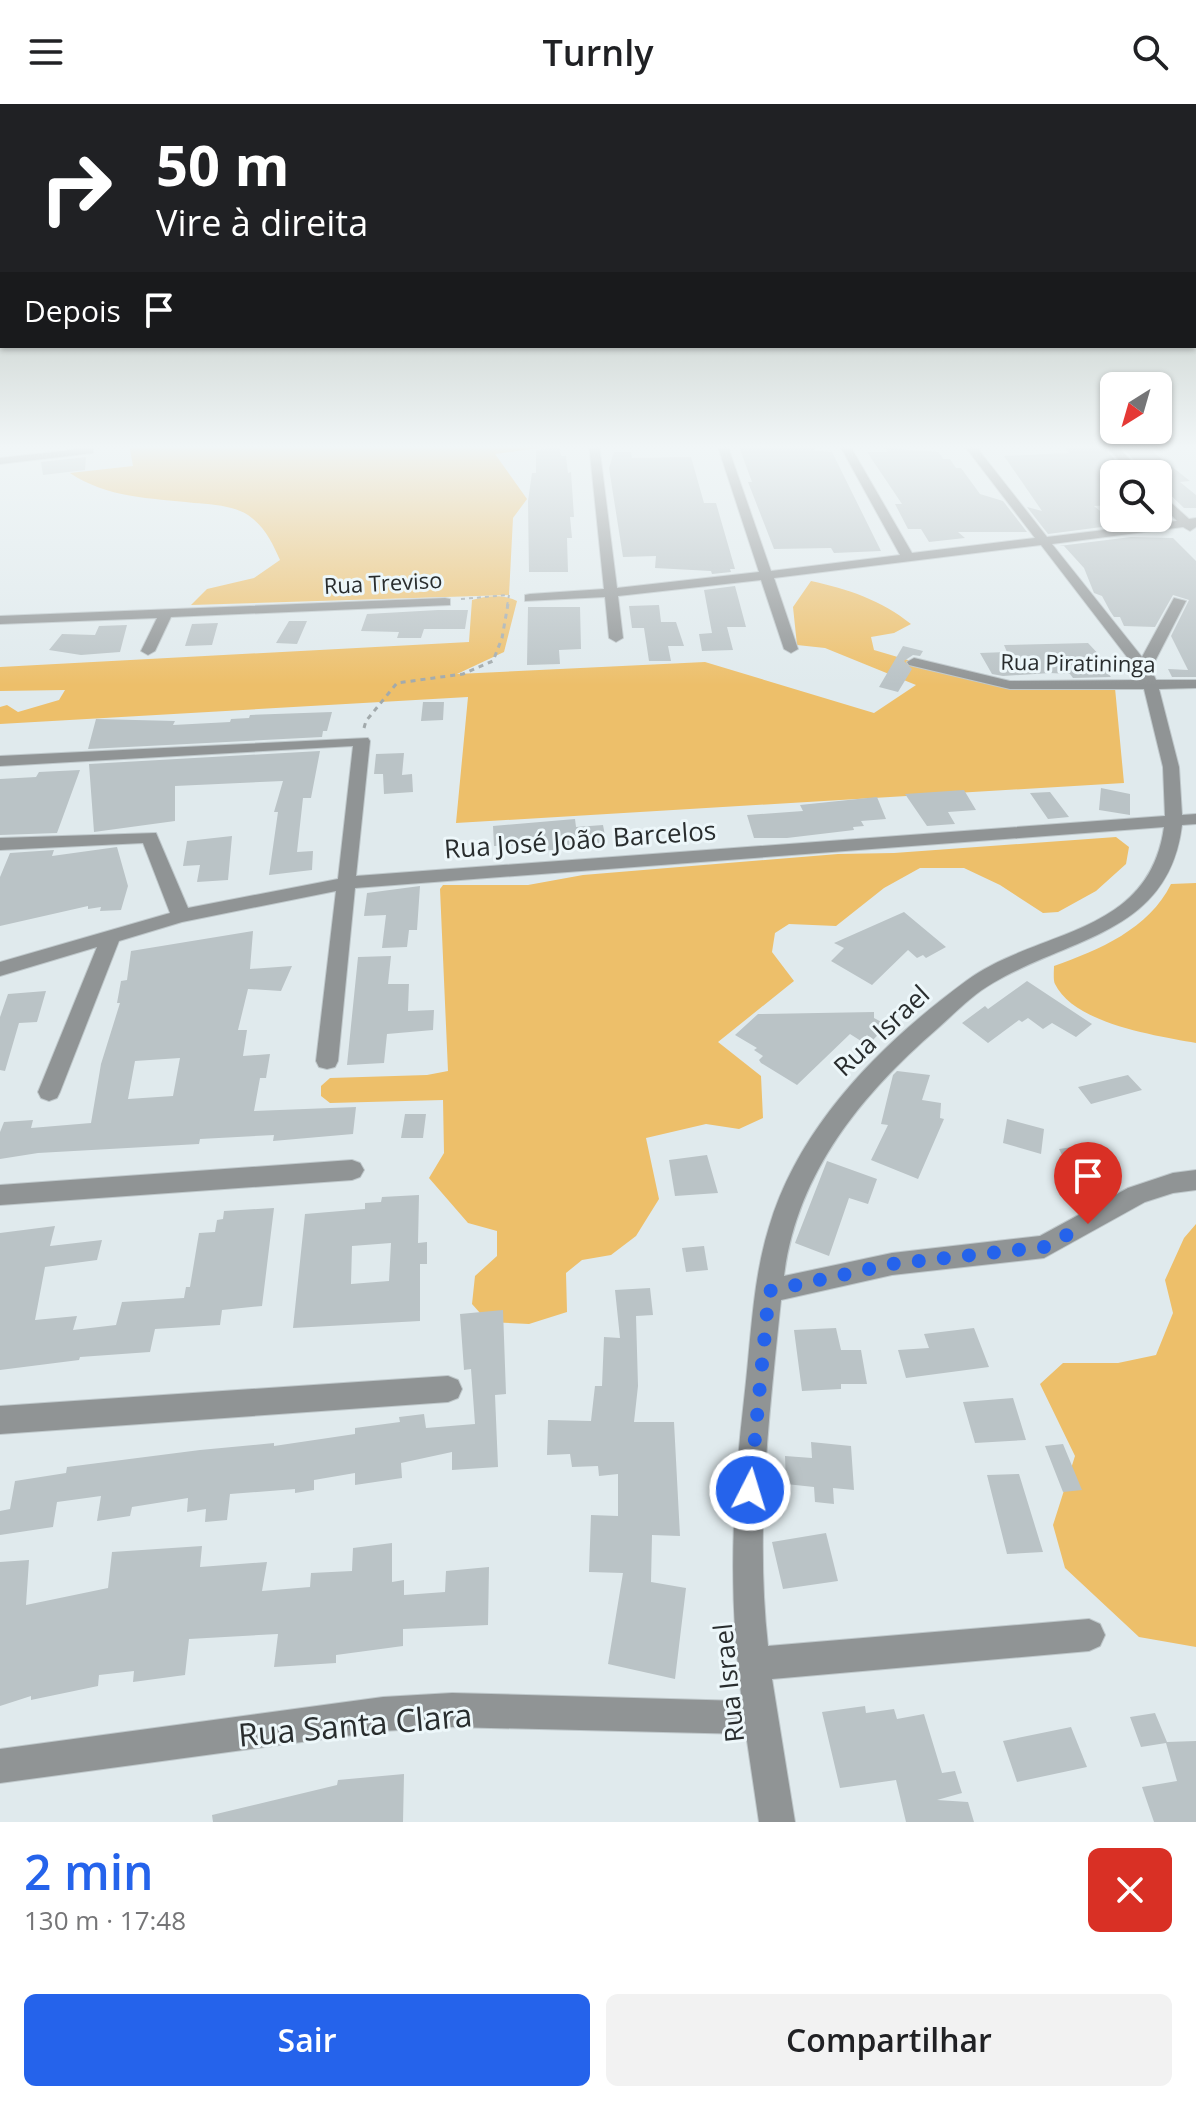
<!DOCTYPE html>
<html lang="pt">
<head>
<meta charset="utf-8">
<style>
  body { margin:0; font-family:"Open Sans",sans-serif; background:#f2f2f2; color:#202124; height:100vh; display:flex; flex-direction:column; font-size:30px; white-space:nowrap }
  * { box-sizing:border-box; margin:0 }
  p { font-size:26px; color:#757577 }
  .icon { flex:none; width:44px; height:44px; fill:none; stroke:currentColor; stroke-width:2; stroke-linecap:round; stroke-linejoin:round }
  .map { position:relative; height:1718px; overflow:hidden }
  .side { display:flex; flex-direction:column; background:#fff; flex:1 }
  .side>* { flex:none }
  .banner { position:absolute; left:0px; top:0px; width:1196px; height:244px; box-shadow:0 2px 6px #0004; background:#202124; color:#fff; overflow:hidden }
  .needle { width:52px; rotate:217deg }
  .buttons { position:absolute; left:1100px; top:268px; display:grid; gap:16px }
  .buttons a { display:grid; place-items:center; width:72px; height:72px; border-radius:12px; background:#fff; box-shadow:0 2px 6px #0004; font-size:40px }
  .pin { position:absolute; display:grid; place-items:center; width:68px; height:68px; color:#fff; margin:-82px -34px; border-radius:50% 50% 50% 0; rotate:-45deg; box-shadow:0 0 8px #0007 }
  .pin .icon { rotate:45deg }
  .me { position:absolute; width:88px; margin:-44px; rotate:5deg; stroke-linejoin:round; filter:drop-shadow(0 0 6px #0008) }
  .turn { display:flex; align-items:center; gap:28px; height:168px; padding:0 24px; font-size:36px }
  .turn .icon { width:104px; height:104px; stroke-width:2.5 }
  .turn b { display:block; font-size:56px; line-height:68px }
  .then { display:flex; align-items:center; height:76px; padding:0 24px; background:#0003; gap:16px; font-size:30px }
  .round { display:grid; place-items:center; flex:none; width:84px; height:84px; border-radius:12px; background:#f2f2f2 }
  .overview { display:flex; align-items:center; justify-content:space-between; height:136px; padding:0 24px }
  h1 { font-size:48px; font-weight:600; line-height:60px; color:#2563eb }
  .button { display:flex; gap:16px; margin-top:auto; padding:16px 24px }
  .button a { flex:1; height:92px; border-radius:12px; background:#2563eb; color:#fff; font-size:32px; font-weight:600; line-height:92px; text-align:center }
  .button a+a { background:#f2f2f2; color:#202124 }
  header { display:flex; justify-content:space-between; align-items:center; height:104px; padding:0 24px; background:#fff; font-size:36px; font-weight:600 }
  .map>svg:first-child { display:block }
</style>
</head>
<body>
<header><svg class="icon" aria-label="menu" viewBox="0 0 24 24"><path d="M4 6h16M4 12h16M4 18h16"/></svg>Turnly<svg class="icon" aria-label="search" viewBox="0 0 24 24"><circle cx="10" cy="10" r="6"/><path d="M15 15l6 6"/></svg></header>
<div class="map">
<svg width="1196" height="1718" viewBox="0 0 1196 1718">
  <rect width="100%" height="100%" fill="#e0eaed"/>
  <path fill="#edbf6a" d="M 129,340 L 568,340 L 495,350 L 527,395 L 513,414 L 509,491 L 191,501 L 207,485 L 254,474 L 280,456 C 272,438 265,423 248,411 C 234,402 211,400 194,399 C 150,394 107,394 70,369 L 133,362 Z
    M 811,477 C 848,485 881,496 911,520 L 894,529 L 871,533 L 874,546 L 989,580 L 1115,584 L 1124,679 L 456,719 L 468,593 L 0,620 L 0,603 L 7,601 L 18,608 L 59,596 L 65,586 L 0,587 L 0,563 L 469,538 L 472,496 C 487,492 503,490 517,497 L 504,548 L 457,570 L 705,558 L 874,609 L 916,581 L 825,544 L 797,541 L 793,503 Z
    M 1116,733 L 1129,743 L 1126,760 L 1096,787 L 1058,808 L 1043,809 L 1000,781 L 964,764 L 920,764 L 884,784 L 836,822 L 789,820 L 775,829 L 772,848 L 794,877 L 718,938 L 761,972 L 763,1014 L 739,1025 L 706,1020 L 646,1034 L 659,1095 L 636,1132 L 611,1151 L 582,1156 L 566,1169 L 567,1208 L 529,1220 L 488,1218 L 472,1200 L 475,1172 L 497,1152 L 497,1127 L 468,1119 L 429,1074 L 444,1049 L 443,996 L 330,999 L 321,992 L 321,982 L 330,974 L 427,971 L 448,967 L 440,785 L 443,781 L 528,781 L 583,771 L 838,750 L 894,749 Z
    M 1196,779 L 1196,939 C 1158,932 1074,920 1055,880 C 1053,876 1054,867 1054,862 C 1099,846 1149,825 1171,780 Z
    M 1196,1120 L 1196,1543 L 1139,1533 L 1065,1464 L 1053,1421 L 1075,1352 L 1040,1280 L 1063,1259 L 1118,1259 L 1156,1251 L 1173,1209 L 1165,1176 L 1184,1134 Z"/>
  <path fill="#bac3c6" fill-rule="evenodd" d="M 738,340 L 812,340 L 816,347 L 832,348 L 881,447 L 834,449 L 831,444 L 774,445 L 748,378 L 752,378 Z
    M 1061,340 L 1101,340 L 1128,370 L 1114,370 L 1114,401 L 1094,402 L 1117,421 L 1048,430 L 1027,403 L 1042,407 L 1004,352 L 1069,349 Z
    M 1119,340 L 1143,340 L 1190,377 L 1180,378 L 1196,391 L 1196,404 L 1184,404 L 1158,379 L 1158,370 L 1147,370 Z
    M 559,343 L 561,352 L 566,352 L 568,369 L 571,368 L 574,413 L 570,413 L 572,434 L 567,434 L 568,468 L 529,468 L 528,397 L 532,369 L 536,369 L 536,346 Z
    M 886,344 L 939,348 L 943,355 L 950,355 L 956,364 L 961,364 L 980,390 L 1003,397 L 1027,428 L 958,428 L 965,434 L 929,438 L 921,425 L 908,425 L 895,400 L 902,400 L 867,348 L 888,348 Z
    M 614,348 L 631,348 L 632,354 L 691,353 L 704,399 L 716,399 L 735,465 L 730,465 L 731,468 L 712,470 L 711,467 L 655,464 L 656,452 L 623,453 L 609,364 Z
    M 86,353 L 85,366 L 43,371 L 41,358 Z
    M 1131,433 L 1173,434 L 1196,457 L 1196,573 L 1172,573 L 1168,565 L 1188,566 L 1171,532 L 1189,496 L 1173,491 L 1155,523 L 1124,522 L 1120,513 L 1114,513 L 1110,507 L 1102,492 L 1094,489 L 1084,464 L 1064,442 L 1059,442 Z
    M 735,482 L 746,523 L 727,523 L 733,546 L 702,547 L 699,530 L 712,529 L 704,486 Z
    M 659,501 L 661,518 L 676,518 L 684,542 L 668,542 L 671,557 L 649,557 L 644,524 L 632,524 L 629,502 Z
    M 528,503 L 580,503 L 581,545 L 559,546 L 560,560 L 527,561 Z
    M 438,506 L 468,506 L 465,525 L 424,525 L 421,534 L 397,534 L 399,528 L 361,527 L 367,510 Z
    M 289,517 L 307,517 L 297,540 L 276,539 Z
    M 218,519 L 212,541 L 185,542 L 192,520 Z
    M 127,521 L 120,548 L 81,551 L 49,546 L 62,530 L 95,531 L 99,522 Z
    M 1088,539 L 1104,556 L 1097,557 L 1111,573 L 1073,574 L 1070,570 L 1050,569 L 1003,572 L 992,570 L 980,549 L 1007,548 L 1004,541 Z
    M 903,542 L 923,547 L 920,552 L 913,551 L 904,557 L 912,565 L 898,588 L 879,583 Z
    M 423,598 L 444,598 L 443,616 L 421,617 Z
    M 332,608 L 327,627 L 323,627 L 322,633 L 88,645 L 96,615 L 175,617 L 173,621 L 230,618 L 231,615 L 249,614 L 250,611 Z
    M 320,647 L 311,694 L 303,694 L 297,748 L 313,747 L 312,766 L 269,771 L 278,708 L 274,708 L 283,677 L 175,682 L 175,717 L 94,728 L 89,660 Z
    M 404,649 L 402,671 L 412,670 L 413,688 L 384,690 L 383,670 L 374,670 L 376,650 Z
    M 80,666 L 57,729 L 0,731 L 0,675 L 36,673 L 39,668 Z
    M 1101,684 L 1130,690 L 1130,711 L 1099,706 Z
    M 964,686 L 976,706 L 948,708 L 955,720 L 927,722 L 905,690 Z
    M 1050,688 L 1069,713 L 1048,715 L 1030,689 Z
    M 877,693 L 886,715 L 861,717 L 864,722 L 853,723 L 854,726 L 787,734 L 754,734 L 747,711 L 803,707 L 800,701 Z
    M 575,715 L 576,723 L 603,721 L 607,742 L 524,748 L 523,741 L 494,742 L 493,722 Z
    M 232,732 L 228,776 L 197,778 L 200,761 L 183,762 L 187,737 Z
    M 117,743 L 128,782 L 121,806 L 100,807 L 101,803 L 88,805 L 88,802 L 0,822 L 0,773 L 10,749 L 54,746 L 52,752 Z
    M 420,782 L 417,826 L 409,826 L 407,843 L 382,844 L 386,811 L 364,812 L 367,789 Z
    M 904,808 L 946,843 L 926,854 L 923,851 L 917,854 L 908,846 L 872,881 L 831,857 L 844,844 L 834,839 Z
    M 253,827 L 250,865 L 292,862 L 281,887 L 248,885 L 238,926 L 247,926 L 243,952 L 270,950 L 266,974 L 260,974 L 254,1007 L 356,1003 L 353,1030 L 273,1037 L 274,1031 L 200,1035 L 199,1040 L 38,1049 L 0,1055 L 0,1028 L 4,1018 L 33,1016 L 31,1024 L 91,1019 L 101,960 L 120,899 L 117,899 L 121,877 L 127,876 L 131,847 ZM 180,954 L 173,992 L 128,995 L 135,957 Z
    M 391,852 L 388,880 L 409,880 L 408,907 L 434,906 L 433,926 L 387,930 L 384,959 L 347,961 L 358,853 Z
    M 1027,877 L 1092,920 L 1076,933 L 1052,919 L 1043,925 L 1028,914 L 1022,918 L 1019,916 L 988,939 L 962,919 L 985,902 L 988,905 Z
    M 46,887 L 37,918 L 19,919 L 5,967 L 0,966 L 0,913 L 8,890 Z
    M 874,908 L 874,914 L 887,921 L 873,936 L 867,931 L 861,937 L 850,930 L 797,981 L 761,959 L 759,956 L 763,952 L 754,946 L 757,944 L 735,931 L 758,910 Z
    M 897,967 L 930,971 L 922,996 L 941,999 L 940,1014 L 944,1015 L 918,1075 L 871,1056 L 888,1021 L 881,1020 L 893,971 Z
    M 1128,971 L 1142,986 L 1091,1000 L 1078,983 Z
    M 405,1010 L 426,1010 L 423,1034 L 401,1034 Z
    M 1007,1015 L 1044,1025 L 1041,1050 L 1003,1039 Z
    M 1086,1041 L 1096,1058 L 1067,1061 L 1059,1045 Z
    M 707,1051 L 718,1089 L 675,1092 L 669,1056 Z
    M 827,1057 L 877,1075 L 868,1100 L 849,1094 L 829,1152 L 795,1139 Z
    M 419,1091 L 418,1139 L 427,1138 L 427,1160 L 420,1160 L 420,1217 L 293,1224 L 305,1110 L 365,1105 L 365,1099 L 381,1098 L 382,1093 ZM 391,1139 L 389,1177 L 351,1180 L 352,1142 Z
    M 274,1104 L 262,1202 L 222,1206 L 220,1221 L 155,1225 L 150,1248 L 80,1253 L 79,1256 L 0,1266 L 0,1129 L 55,1122 L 50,1142 L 102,1136 L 97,1156 L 45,1163 L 35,1216 L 77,1212 L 73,1226 L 116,1221 L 122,1198 L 184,1194 L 186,1183 L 190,1183 L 199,1129 L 215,1128 L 217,1116 L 223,1115 L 224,1107 Z
    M 704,1142 L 708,1166 L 686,1168 L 682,1144 Z
    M 650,1184 L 653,1211 L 636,1212 L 638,1282 L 634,1318 L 674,1318 L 680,1432 L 652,1431 L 651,1478 L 686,1484 L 675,1575 L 608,1560 L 623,1469 L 589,1468 L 591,1411 L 618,1412 L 618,1370 L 599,1372 L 598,1362 L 572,1363 L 570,1350 L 547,1351 L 548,1316 L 591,1317 L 595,1282 L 602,1282 L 604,1233 L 620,1234 L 615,1186 Z
    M 503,1206 L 506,1290 L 495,1291 L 498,1363 L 452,1366 L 452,1348 L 401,1359 L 402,1374 L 355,1381 L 355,1369 L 314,1376 L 314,1386 L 295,1389 L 295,1385 L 230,1390 L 227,1416 L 205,1418 L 206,1405 L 187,1408 L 188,1394 L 132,1403 L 130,1412 L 97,1417 L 101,1392 L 57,1398 L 53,1423 L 0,1431 L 0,1407 L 10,1405 L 15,1377 L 66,1369 L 67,1363 L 200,1346 L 274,1339 L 274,1342 L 355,1330 L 355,1324 L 400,1318 L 399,1313 L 424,1310 L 426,1324 L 475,1320 L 471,1265 L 464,1266 L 460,1210 Z
    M 836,1224 L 841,1246 L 861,1246 L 867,1280 L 841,1280 L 841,1285 L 802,1287 L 794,1226 Z
    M 974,1224 L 989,1263 L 906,1274 L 898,1246 L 929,1244 L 924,1230 Z
    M 1013,1294 L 1026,1336 L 975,1339 L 963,1298 Z
    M 811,1338 L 851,1342 L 854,1386 L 833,1384 L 834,1400 L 815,1398 L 814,1383 L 786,1380 L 785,1352 L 812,1354 Z
    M 1063,1340 L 1082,1386 L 1063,1388 L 1045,1342 Z
    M 1019,1370 L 1043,1448 L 1007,1450 L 987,1371 Z
    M 826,1429 L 838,1477 L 783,1485 L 772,1438 Z
    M 392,1439 L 392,1478 L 404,1476 L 404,1491 L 445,1488 L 446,1467 L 489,1463 L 488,1521 L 403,1525 L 403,1542 L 336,1551 L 336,1559 L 274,1563 L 278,1530 L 189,1535 L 185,1571 L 133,1578 L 134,1567 L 99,1571 L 98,1582 L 31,1596 L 31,1592 L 0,1602 L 0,1458 L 29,1456 L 26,1501 L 108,1484 L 112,1448 L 202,1442 L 200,1463 L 267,1458 L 262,1487 L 310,1483 L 311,1469 L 352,1467 L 353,1444 Z
    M 865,1602 L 866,1609 L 894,1605 L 897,1615 L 924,1610 L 942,1669 L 955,1667 L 962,1689 L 937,1696 L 968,1698 L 974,1718 L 906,1718 L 896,1676 L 840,1684 L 822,1608 Z
    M 1155,1609 L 1167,1638 L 1196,1637 L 1196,1718 L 1154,1718 L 1142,1683 L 1177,1677 L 1166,1639 L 1141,1643 L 1130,1613 Z
    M 1071,1623 L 1087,1663 L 1017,1678 L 1003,1637 Z
    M 404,1670 L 403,1718 L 213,1718 L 212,1711 L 337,1681 L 338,1676 Z"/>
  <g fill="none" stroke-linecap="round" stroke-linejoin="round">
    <g stroke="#bfc8cb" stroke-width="2">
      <path id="minor" d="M 589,340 L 599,340 L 617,484 L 759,468 L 718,343 L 721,340 L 728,343 L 771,467 L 900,451 L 839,340 L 849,340 L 912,449 L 1035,434 L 963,340 L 974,340 L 1047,433 L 1177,417 L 1158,397 L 1158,387 L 1189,415 L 1196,414 L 1196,423 L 1190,427 L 1183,423 L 1052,440 L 1142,553 L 1174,494 L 1186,497 L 1151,565 L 1156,576 L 1196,576 L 1196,584 L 1159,585 L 1179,663 L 1182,711 L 1196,710 L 1196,720 L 1182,721 C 1169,830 1070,833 993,879 C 972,891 955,909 937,925 C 861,991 797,1069 784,1172 L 892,1149 L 1040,1132 L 1128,1084 L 1173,1069 L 1196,1066 L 1196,1086 L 1173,1089 L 1145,1098 L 1044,1154 L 892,1171 L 781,1196 C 769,1312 755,1426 768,1542 L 1089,1515 L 1100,1520 L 1105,1531 L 1100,1542 L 1089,1547 L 772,1575 L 795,1718 L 759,1718 L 746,1630 L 452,1623 L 383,1627 L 0,1679 L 0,1645 L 383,1593 L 452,1589 L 742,1597 C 728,1493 732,1399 744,1296 C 751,1238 752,1178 769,1123 C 799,1021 883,938 966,877 C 1038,824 1149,833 1164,723 L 355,784 L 338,957 L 335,963 L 327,965 L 319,963 L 316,957 L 336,787 L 182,818 L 119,837 L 60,988 L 57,994 L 49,997 L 41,994 L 38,988 L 97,843 L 0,872 L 0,858 L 170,809 L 143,739 L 0,746 L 0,734 L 156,729 L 188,804 L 338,775 L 353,642 L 0,662 L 0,652 L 368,634 L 370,637 L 356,772 L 1165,712 L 1163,663 L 1144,585 L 1010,585 L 909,561 L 907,558 L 914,554 L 1010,577 L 1141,576 L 1137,566 L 1041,441 L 774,474 L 798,545 L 791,549 L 784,545 L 761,476 L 618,492 L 623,534 L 616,538 L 609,534 L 605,493 L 525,497 L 525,491 L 530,490 L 604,485 Z
        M 1104,340 L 1115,340 L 1144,370 L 1132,370 Z
        M 89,344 L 93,345 L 93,349 L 0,360 L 0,354 Z
        M 445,494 L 450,495 L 450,501 L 171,513 L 155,547 L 148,551 L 141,547 L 157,514 L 0,520 L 0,512 Z
        M 352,1056 L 360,1059 L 364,1066 L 360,1073 L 352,1076 L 0,1101 L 0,1081 Z
        M 448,1272 L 458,1276 L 462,1285 L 458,1294 L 448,1298 L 0,1330 L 0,1302 Z"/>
    </g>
    <path stroke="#a2aaac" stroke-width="2" stroke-dasharray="4 4" stroke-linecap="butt" d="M 461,495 L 508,491
      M 507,502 L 509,491"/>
    <path stroke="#a2aaac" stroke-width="3" stroke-dasharray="5 5" stroke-linecap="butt" d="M 364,624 L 366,617 L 397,579 L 463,570 L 493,557 L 502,534 L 508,500"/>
    <use href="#minor" fill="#909495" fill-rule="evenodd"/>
  </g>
  <linearGradient id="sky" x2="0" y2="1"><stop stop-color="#96a399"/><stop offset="0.59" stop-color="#f1f6f7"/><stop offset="1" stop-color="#f1f6f7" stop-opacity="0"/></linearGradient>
  <rect width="1196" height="581" fill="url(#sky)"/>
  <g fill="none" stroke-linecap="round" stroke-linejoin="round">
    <path stroke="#2563eb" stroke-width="14" stroke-dasharray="0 25.2" d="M 750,1386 L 769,1187 L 892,1160 L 1044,1143 L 1088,1120"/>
  </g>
  <g text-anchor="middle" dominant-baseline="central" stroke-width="6" stroke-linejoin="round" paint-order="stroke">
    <g font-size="22" fill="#292d2e" stroke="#edf7fa">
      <text transform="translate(383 478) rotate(-3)">Rua Treviso</text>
      <text transform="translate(1078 558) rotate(1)">Rua Piratininga</text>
    </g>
    <g font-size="26" fill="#292d2e" stroke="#edf7fa">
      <text transform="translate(580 735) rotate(-4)">Rua José João Barcelos</text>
      <text transform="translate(881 926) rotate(-43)">Rua Israel</text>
      <text transform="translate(728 1579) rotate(-96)">Rua Israel</text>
    </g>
    <g font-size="32" fill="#292d2e" stroke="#edf7fa">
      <text transform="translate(355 1620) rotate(-5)">Rua Santa Clara</text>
    </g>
  </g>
</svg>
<div class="buttons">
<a><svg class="needle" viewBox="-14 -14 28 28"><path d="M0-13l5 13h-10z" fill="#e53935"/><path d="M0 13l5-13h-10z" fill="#757577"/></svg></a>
<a><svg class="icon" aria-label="search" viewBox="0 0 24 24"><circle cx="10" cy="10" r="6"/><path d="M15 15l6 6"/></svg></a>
</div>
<div class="pin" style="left:1088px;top:1120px;background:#d93025"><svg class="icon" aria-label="arrive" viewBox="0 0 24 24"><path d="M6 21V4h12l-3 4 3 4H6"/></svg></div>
<svg class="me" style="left:750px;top:1386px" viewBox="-20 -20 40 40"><circle r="17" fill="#2563eb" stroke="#fff" stroke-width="3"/><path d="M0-11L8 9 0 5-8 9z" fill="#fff"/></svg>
<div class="banner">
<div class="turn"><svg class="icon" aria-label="right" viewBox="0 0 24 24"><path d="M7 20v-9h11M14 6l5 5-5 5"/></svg><div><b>50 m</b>Vire à direita</div></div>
<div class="then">Depois<svg class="icon" aria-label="arrive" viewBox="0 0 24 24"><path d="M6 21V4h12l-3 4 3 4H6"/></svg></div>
</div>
</div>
<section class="side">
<div class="overview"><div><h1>2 min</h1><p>130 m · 17:48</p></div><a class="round" style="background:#d93025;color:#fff"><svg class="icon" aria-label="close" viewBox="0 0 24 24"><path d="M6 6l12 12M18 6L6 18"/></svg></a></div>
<div class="button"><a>Sair</a><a>Compartilhar</a></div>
</section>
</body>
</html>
